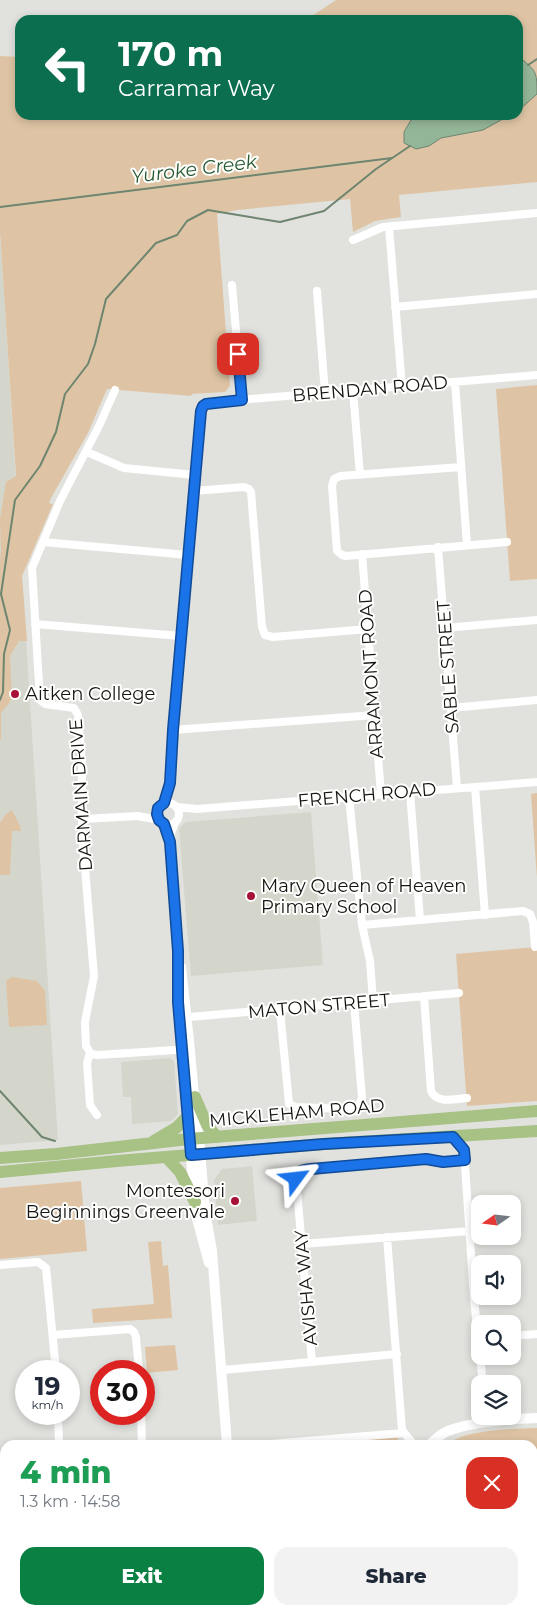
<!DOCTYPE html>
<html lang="en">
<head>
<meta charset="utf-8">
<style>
  body { margin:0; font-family:Montserrat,sans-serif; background:#f2f2f3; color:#1f2937; height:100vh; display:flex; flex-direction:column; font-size:19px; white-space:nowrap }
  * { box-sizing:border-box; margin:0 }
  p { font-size:16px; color:#747a83 }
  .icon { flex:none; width:28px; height:28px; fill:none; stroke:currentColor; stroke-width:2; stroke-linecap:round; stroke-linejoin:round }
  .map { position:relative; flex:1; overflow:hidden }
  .panel { position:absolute; left:0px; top:1440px; width:538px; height:175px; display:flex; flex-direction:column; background:#fff; border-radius:15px 15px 0 0; box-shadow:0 2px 8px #0003 }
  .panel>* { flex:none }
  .guide { position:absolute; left:15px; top:15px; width:508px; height:105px; border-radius:15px; box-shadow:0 2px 8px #0003; background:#0b6e4f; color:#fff; overflow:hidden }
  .needle { width:32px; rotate:256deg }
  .buttons { position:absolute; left:471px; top:1195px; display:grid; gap:10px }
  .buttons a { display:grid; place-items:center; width:50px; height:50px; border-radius:10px; background:#fff; box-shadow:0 2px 8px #0003; font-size:25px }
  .speed { position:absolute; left:15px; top:1360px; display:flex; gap:10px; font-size:25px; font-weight:700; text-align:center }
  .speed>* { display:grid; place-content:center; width:65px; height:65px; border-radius:50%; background:#fff; box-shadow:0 2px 8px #0003; line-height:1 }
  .speed small { font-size:12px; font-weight:400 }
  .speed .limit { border:8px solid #d22; background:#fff; color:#111 }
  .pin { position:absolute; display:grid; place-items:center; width:42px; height:42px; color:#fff; margin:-21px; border-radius:10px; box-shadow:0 2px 8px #0006 }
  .me { position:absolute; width:55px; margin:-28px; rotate:60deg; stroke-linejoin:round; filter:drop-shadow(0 0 4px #0008) }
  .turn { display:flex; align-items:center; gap:18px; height:105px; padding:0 20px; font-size:22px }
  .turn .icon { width:65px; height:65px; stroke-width:2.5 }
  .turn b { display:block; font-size:35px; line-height:42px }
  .round { display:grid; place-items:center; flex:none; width:52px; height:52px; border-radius:15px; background:#f2f2f3 }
  .headline { display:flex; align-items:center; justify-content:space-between; height:85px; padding:0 20px }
  h1 { font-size:30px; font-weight:800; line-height:38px; color:#1e9e55 }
  .cta { display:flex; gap:10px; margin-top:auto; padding:10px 20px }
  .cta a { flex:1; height:58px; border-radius:15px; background:#0b8043; color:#fff; font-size:20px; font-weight:800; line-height:58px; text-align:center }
  .cta a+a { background:#f2f2f3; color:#1f2937 }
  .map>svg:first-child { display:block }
</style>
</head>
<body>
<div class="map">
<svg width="537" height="1615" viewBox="0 0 537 1615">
  <rect width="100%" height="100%" fill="#e1e2de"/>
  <path fill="#d5d6cb" d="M 0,232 L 58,1140 L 0,1145 Z
    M 311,812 L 323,965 L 191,976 L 179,828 L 186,822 Z
    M 170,1058 L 174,1061 L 178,1114 L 171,1121 L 132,1124 L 131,1097 L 123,1097 L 121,1062 Z
    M 252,1166 L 257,1221 L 218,1225 L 214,1180 L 222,1169 Z"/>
  <path fill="#dec4a4" d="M 336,0 L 537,0 L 537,182 L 399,195 L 401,217 L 375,221 L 353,232 L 350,199 L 237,210 L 217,214 L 230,386 L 225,392 L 192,394 L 191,396 L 107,389 L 88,433 L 51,498 L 49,503 L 53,504 L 22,576 L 27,641 L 19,641 L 10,656 L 12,699 L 1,713 L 1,738 L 0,740 L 0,559 L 1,551 L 0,519 L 6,482 L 16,476 L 0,232 L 0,56 L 20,57 L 20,115 L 518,115 L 518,20 L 306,20 Z
    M 537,385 L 537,579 L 510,581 L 496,389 Z
    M 537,793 L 537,878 L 531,794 Z
    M 12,810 L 20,826 L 21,831 L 12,831 L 10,875 L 0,875 L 0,823 L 6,814 Z
    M 537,947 L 537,1101 L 467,1106 L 456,954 Z
    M 12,977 L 37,981 L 45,991 L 47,1025 L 9,1027 L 6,981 Z
    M 81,1181 L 87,1251 L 0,1259 L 0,1188 Z
    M 161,1241 L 163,1266 L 168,1265 L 172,1318 L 93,1323 L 92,1309 L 154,1304 L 148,1242 Z
    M 175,1345 L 178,1370 L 147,1373 L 145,1347 Z
    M 537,1428 L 537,1540 L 533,1540 L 532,1445 L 447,1445 C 462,1429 515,1429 537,1428 Z
    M 396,1437 L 404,1445 L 307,1445 Z
    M 333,1610 L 410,1610 L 411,1615 L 333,1615 Z"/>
  <path fill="#94b698" stroke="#6e8570" d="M 518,56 C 536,71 537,70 537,94 L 518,111 Z
    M 424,115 L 510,115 L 483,130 L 441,138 L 429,146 L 416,149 L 404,143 L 404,132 L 411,120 Z"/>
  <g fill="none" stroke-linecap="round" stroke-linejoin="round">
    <path stroke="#6e8570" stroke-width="2" d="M 528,65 L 537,59
      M 0,207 L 392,158
      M 0,700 L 3,692 L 4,654 L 10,630 L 1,594 L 15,500 L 40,466 L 56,432 L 65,394 L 88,364 L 95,344 L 106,299 L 156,243 L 177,235 L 187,221 L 208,210 L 280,222 L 324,211 L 376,169 L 410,146
      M 0,1091 L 42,1137 L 55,1141"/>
    <path stroke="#fff" stroke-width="8" d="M 389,227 L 402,387
      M 353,240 L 383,227 L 537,213
      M 232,285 L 242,400
      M 317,291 L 325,393
      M 395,307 L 537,294
      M 455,382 L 467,545
      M 115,390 L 99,426 L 60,501 L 32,568 L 40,700 L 45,704 L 74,708 L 78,715 L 82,765 L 82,832 L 94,976 L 85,1022 L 86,1046 L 91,1054 L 97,1055 L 191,1049
      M 353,391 L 360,475
      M 87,452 L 124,468 L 195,475
      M 461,467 L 340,476 L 334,479 L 332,486 L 337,551 L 342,555 L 346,556 L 507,542
      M 194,491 L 244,487 L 249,489 L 251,492 L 262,627 L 265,635 L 273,637 L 368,629
      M 43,542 L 188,555
      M 438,547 L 457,788
      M 362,554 L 381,794
      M 35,624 L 181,636
      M 445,628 L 537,620
      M 451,708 L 537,700
      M 173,730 L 375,715
      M 475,787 L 485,915
      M 410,792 L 420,920
      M 349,797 L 362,925 L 370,961 L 373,1001
      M157 814a11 11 0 1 1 22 0a11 11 0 1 1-22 0Z
      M 164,803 L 170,783 L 173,730 L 200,418 L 204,405 L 215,402 L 537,375
      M 177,807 L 197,809 L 537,782
      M 83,819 L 138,816 L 159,820
      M 175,823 L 171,833 L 170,842 L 179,951 L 178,1003 L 189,1139
      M 362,925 L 523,911 L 530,914 L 533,922 L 535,947
      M 182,967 L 190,1041 L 199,1138
      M 424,996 L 431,1091 C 437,1104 454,1099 467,1098
      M 280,1010 L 289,1104 L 295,1107 L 348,1109 C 357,1108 360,1106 362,1097 L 354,1003
      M 179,1018 L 459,993
      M 90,1053 L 87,1063 L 90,1105 L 97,1115
      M 453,1137 L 464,1150 L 474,1299 L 483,1384
      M 387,1237 L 402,1430 L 414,1445
      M 302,1244 L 470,1231
      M 0,1265 L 38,1262 L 46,1268 L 56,1371
      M 53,1335 L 130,1329 L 134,1332 L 136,1337 L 139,1371
      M 512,1336 L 537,1334
      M 312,1362 L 296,1179 L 299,1172 L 305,1169 L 332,1166 L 426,1159 L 443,1162 L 465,1160
      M 223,1370 L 397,1354
      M 58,1414 L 59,1445
      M 141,1414 L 142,1445
      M 259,1445 L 403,1433
      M 0,1535 L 5,1534
      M 151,1610 L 152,1615
      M 236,1610 L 237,1615
      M 326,1610 L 327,1615"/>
    <path stroke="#fff" stroke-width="10" d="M 199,1138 L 205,1212 L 212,1251 L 227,1445
      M 189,1139 L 197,1219 L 209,1263
      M 429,1445 C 435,1440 440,1434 448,1431 C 471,1422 512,1419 537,1418
      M 0,1612 L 12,1615
      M 29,1615 L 69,1610"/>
    <path stroke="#a8c285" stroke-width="12" d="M 195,1097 L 207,1125 L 217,1137
      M 154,1141 L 176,1128 L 187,1117
      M 166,1157 L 180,1172 L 195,1202
      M 0,1158 L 56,1154 L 189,1139 L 537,1111
      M 0,1172 L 117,1161 L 324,1144 L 537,1131"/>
  </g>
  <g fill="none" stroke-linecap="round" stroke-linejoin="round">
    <g stroke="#114b97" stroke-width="12">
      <path id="route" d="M 238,354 L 242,400 L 206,404 L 203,406 L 201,411 L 173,730 L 170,783 L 164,803 L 158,808 L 157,814 L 159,820 L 164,824 L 170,842 L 178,951 L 178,1002 L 191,1155 L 324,1144 L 453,1137 L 464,1150 L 465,1160 L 443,1162 L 426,1159 L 311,1169 C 303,1170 297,1170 296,1179"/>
    </g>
    <use href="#route" stroke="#1a73e8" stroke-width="9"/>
  </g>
  <g fill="#a91238" stroke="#fffffe" stroke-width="2">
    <circle cx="15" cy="694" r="5"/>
    <circle cx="251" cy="896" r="5"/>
    <circle cx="235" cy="1201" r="5"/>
  </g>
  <g text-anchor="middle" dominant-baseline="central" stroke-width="4" stroke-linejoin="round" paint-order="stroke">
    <g font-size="18" fill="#141413" stroke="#fffffe">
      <text transform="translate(370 389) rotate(-5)">BRENDAN ROAD</text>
      <text transform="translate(448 667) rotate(-94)">SABLE STREET</text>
      <text transform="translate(371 674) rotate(-94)">ARRAMONT ROAD</text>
      <text transform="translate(81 795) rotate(-94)">DARMAIN DRIVE</text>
      <text transform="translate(367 795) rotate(-5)">FRENCH ROAD</text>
      <text transform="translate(319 1006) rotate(-5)">MATON STREET</text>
      <text transform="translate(297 1113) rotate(-5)">MICKLEHAM ROAD</text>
      <text transform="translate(306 1288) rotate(-95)">AVISHA WAY</text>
    </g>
    <g font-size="18" fill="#141413" stroke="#fffffe" text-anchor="start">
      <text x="25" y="694">Aitken College</text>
      <text x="261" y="886">Mary Queen of Heaven<tspan x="261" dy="21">Primary School</tspan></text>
      <text x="225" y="1191" text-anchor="end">Montessori<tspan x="225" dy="21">Beginnings Greenvale</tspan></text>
    </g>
    <g font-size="19" font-style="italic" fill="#265931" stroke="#fffffe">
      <text transform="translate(194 169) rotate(-7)">Yuroke Creek</text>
    </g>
  </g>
</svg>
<div class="buttons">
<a><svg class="needle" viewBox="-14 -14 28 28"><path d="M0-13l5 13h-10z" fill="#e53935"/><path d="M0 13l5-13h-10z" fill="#747a83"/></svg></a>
<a><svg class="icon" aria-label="sound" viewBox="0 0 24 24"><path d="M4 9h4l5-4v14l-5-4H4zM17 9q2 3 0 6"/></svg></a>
<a><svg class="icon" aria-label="search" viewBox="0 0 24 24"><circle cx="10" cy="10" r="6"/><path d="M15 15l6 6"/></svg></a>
<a><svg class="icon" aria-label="layers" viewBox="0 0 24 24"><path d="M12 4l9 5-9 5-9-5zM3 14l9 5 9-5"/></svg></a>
</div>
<div class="speed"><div>19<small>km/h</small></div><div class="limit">30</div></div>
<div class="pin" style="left:238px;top:354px;background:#d93025"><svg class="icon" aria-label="arrive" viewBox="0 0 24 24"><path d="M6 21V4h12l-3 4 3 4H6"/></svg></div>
<svg class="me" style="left:296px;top:1179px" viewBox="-20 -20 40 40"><path d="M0-17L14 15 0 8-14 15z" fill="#1a73e8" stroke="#fff" stroke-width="4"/></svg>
<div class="guide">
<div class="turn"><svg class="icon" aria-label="left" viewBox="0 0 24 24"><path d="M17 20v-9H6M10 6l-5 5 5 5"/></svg><div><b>170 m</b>Carramar Way</div></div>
</div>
<section class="panel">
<div class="headline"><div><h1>4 min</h1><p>1.3 km · 14:58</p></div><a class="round" style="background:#d93025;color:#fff"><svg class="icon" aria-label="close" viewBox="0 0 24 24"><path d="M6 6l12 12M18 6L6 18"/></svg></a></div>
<div class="cta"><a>Exit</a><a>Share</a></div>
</section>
</div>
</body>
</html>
